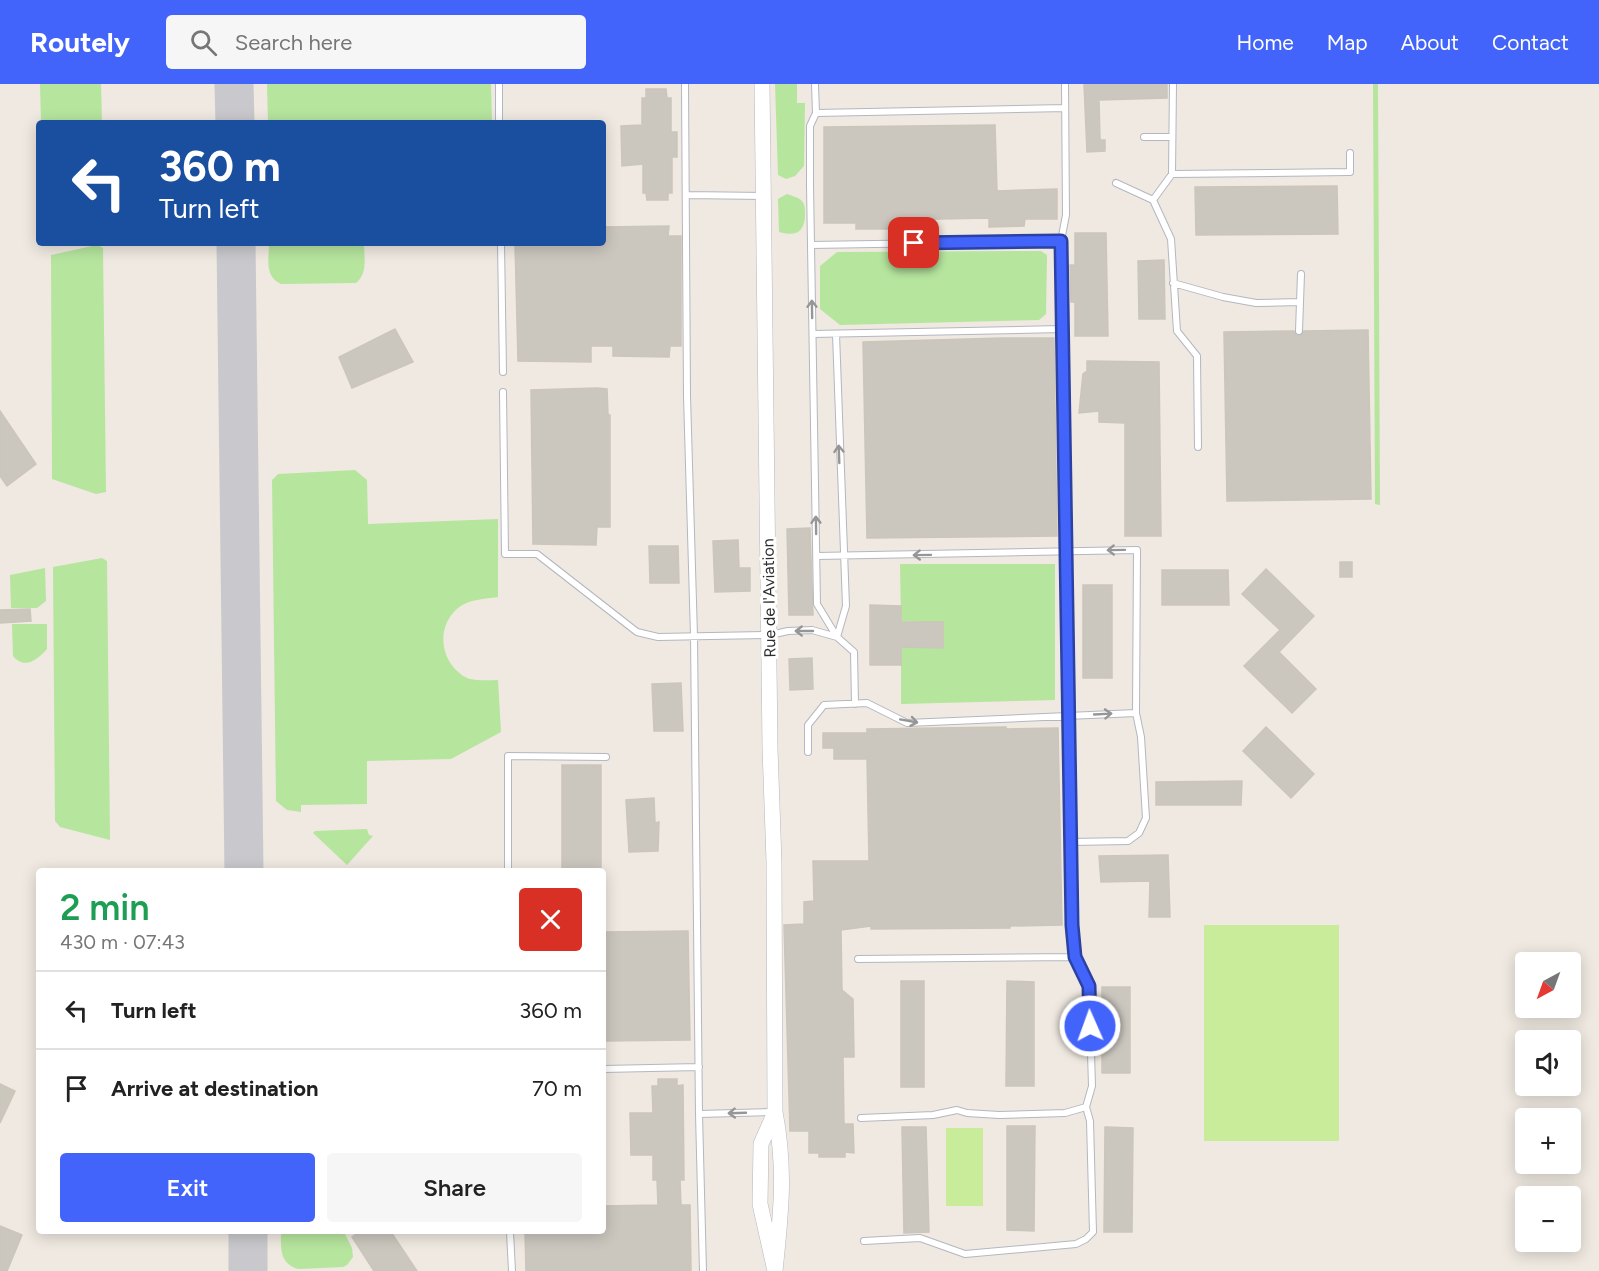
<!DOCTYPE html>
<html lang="en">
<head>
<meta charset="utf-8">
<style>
  body { margin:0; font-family:Figtree,sans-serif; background:#f6f6f6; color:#222; height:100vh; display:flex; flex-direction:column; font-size:22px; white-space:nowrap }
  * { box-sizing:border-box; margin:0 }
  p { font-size:20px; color:#767676 }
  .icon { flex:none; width:33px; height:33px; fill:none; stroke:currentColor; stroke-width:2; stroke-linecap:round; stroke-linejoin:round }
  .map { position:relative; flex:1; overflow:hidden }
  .sheet { position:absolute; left:36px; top:784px; width:570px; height:366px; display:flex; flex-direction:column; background:#fff; border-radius:6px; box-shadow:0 3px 15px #0003 }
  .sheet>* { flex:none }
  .top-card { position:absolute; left:36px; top:36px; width:570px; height:126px; border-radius:6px; box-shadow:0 3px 15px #0003; background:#1a4fa0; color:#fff; overflow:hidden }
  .needle { width:39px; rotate:221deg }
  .fabs { position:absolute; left:1515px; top:868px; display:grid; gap:12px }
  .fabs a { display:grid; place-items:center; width:66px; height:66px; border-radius:6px; background:#fff; box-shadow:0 3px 15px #0003; font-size:30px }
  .pin { position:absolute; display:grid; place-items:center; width:51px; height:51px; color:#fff; margin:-26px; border-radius:12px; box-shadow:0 3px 9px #0006 }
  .me { position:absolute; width:66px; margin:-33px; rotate:358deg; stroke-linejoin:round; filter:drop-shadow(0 0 4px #0008) }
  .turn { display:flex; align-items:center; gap:21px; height:126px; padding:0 24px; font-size:27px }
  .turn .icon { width:78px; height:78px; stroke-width:2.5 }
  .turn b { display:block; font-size:42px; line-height:51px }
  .round { display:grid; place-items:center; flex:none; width:63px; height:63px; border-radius:6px; background:#f6f6f6 }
  .head { display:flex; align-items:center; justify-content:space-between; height:102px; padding:0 24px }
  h1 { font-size:36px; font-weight:600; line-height:45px; color:#1e9e55 }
  .cta { display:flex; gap:12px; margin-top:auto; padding:12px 24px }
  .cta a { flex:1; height:69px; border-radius:6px; background:#4264fb; color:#fff; font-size:24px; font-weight:600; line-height:69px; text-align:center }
  .cta a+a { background:#f6f6f6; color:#222 }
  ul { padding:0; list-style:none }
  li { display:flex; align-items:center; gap:18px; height:78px; padding:0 24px; border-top:2px solid #e0e0e0 }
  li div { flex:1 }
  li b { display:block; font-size:22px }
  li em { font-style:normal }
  header { display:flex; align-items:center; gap:36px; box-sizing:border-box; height:84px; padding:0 30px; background:#4264fb; color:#fff }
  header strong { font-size:28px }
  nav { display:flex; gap:33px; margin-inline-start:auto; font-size:21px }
  .search { width:420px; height:54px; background:#f6f6f6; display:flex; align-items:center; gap:15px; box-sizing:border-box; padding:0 21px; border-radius:6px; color:#767676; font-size:22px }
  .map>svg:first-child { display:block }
</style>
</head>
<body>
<header>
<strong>Routely</strong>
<div class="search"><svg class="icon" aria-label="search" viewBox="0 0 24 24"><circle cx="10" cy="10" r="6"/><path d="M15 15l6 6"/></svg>Search here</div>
<nav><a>Home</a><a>Map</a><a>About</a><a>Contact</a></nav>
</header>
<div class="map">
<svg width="1599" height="1187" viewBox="0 0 1599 1187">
  <rect width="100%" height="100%" fill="#efe9e1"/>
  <path fill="#b6e59e" d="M 40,0 L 101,0 L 102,39 L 41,39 Z
    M 267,0 L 491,0 L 492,39 L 268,39 Z
    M 775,0 L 797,0 L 797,19 L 805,19 L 804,82 L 795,92 L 786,95 L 778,91 Z
    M 1373,0 L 1378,0 L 1380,421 L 1375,420 Z
    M 787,110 C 792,112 797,113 801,116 C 805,120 805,124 805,130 C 805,148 796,153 779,148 L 778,115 Z
    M 269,159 L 364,159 C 364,174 368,189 356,199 L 281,200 C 264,192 269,175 269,159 Z
    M 97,161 L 103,164 L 106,408 L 96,410 L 52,395 L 51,171 Z
    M 1041,167 L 1047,171 L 1046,230 L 1039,236 L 840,241 L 820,225 L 820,182 L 837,168 Z
    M 355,386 L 367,396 L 368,440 L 498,435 L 498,513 C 485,515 469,515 458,524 C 439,540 439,567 455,585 C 459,589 465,594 470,595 C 479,597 489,596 498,596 L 501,648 L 451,675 L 367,677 L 367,720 L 301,721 L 301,728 L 287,726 L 276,717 L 272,396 L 278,390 Z
    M 102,474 L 107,477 L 110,756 L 60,743 L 55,737 L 53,483 Z
    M 900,480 L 1055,480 L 1055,616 L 901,620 L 901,564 L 943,564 L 943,539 L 901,537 Z
    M 45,484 L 46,517 L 37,524 L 11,524 L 10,491 Z
    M 12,540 L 47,540 L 47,565 C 37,576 25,586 13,572 Z
    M 367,745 L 369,751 L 373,752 L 347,781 L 313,749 L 315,747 Z
    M 281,1148 L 344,1148 L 352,1164 L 353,1173 L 347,1181 L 343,1183 L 299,1185 C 279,1180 281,1164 281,1148 Z"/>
  <path fill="#c9ec9a" d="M 1204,841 L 1339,841 L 1339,1057 L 1204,1057 Z
    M 946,1044 L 983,1044 L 983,1122 L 946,1122 Z"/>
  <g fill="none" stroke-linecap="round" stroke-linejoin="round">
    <path stroke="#c9c8cc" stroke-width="39" d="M 234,0 L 235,39
      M 236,159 L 244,788
      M 248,1148 L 248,1187"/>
  </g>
  <path fill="#cbc7bf" stroke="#cbc5ba" stroke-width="1.5" d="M 1084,0 L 1167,0 L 1167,14 L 1099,16 L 1100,56 L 1105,56 L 1105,67 L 1087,68 Z
    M 646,5 L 666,5 L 667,14 L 671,14 L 671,48 L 677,48 L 677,73 L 672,73 L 672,109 L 668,109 L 668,116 L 647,116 L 646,109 L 643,109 L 643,80 L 622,82 L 621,42 L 642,41 L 642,14 L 646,14 Z
    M 995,41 L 997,107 L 1057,105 L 1057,135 L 1025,135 L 1024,142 L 989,143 L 989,134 L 891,136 L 890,145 L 856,145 L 856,139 L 824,139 L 824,43 Z
    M 1337,102 L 1338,150 L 1196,151 L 1195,103 Z
    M 669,142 L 668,152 L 681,152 L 681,262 L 670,262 L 669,273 L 613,272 L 613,262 L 591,262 L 591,278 L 518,277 L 515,159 L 603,159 L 603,143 Z
    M 1075,149 L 1106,149 L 1108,252 L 1075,252 L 1075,218 L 1071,218 L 1070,181 L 1075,181 Z
    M 1164,176 L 1165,235 L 1139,235 L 1138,177 Z
    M 395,245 L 413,278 L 352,304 L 339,273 Z
    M 1368,246 L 1371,415 L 1227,417 L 1224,248 L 1294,247 L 1296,251 L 1299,252 L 1304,247 Z
    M 1002,254 L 1054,254 L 1057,452 L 867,454 L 863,258 Z
    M 1087,277 L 1159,278 L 1161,452 L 1125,452 L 1125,339 L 1099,338 L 1099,327 L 1079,329 L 1083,290 L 1087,287 Z
    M 597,304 L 607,305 L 608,331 L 610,331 L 610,443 L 597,443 L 596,461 L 533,460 L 531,306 Z
    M 0,327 L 36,380 L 7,402 L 0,392 Z
    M 810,444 L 813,531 L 789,531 L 787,445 Z
    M 738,456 L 739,484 L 750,484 L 750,507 L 715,508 L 713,457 Z
    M 649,462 L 678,462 L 679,499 L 650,499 Z
    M 1340,478 L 1352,478 L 1352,493 L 1340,493 Z
    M 1266,485 L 1314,532 L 1279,568 L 1316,605 L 1292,629 L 1244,582 L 1280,546 L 1242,510 Z
    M 1162,486 L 1228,486 L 1229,521 L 1162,521 Z
    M 1083,501 L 1112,501 L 1112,594 L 1083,594 Z
    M 870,521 L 901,522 L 901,538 L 943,538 L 943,564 L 901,563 L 901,581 L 870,581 Z
    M 30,525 L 31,537 L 0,539 L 0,526 Z
    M 812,574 L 813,605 L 790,606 L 789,575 Z
    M 681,599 L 683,647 L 654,647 L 652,600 Z
    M 1006,643 L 1006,645 L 1058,644 L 1062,841 L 1010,842 L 1010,844 L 871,845 L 871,842 L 841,846 L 842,906 L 853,915 L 854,973 L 843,973 L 844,1040 L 853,1040 L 854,1069 L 845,1068 L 845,1073 L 819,1073 L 819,1069 L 809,1069 L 809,1047 L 790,1047 L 784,841 L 804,840 L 804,818 L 814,817 L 813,777 L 869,777 L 867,675 L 834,675 L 834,664 L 823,664 L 823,649 L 867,649 L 867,645 Z
    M 1266,643 L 1314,690 L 1291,714 L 1243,667 Z
    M 562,681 L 601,681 L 601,788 L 562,788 Z
    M 1242,697 L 1241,721 L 1156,721 L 1156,698 Z
    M 654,714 L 655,739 L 659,738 L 658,767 L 629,768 L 626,716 Z
    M 1168,771 L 1170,833 L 1149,833 L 1150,797 L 1101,798 L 1099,772 Z
    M 688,847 L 690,956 L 603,957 L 603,848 Z
    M 901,897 L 924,897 L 924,1003 L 901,1003 Z
    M 1007,897 L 1034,898 L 1034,1002 L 1006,1002 Z
    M 1102,903 L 1130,903 L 1130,989 L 1102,989 Z
    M 658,995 L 677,995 L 677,1002 L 683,1001 L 684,1096 L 680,1096 L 681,1121 L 690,1121 L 691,1187 L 526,1187 L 525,1148 L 603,1148 L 603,1122 L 658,1121 L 657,1096 L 653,1096 L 653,1071 L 631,1071 L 630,1029 L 653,1029 L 652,1002 L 658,1002 Z
    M 0,1000 L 15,1007 L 0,1039 Z
    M 1007,1042 L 1035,1042 L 1034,1147 L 1007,1146 Z
    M 902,1043 L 926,1043 L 929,1148 L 904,1149 Z
    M 1105,1043 L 1133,1044 L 1132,1148 L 1104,1148 Z
    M 0,1142 L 22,1151 L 7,1187 L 0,1187 Z
    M 359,1148 L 391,1148 L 417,1187 L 374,1187 L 352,1153 Z"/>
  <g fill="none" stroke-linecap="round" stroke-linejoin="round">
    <g stroke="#b4b7c1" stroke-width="8">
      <path id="service" d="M 499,0 L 499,39
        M 685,0 L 687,312 L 694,552 L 699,1030 L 703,1187
        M 815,0 L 816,29 L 810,42 L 810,102 L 817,520 L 837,553 L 854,568 L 855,620
        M 816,29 L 1065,24
        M 1144,53 L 1172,53
        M 1172,90 L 1350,88 L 1350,69
        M 1116,99 L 1153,116 L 1171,155 L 1177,247 L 1197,272 L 1198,363
        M 687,111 L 764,112
        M 1153,116 L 1172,90 L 1173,0
        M 501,159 L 503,288
        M 811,161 L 1061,157
        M 1173,199 L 1223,213 L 1256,219 L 1299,218
        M 1299,247 L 1301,190
        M 813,250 L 1062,245
        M 836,250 L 846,522 L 837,553
        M 503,308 L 505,470 L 537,470 L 637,548 L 658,553 L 770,551 L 788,547 L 812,546 L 837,553
        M 808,668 L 808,641 L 824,621 L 867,619 L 907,639 L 1136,629 L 1137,466 L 817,472
        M 1071,758 L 1128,757 L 1139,749 L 1146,734 L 1141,653 L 1136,629
        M 508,788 L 508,672 L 606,673
        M 858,875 L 1075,873
        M 603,985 L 699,983
        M 699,1030 L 775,1028
        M 861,1034 L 933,1031 L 957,1026 L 967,1029 L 999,1031 L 1065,1029 L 1086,1023
        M 510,1148 L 512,1187
        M 864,1157 L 920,1154 L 965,1170 L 1076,1160 L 1086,1155 L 1093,1148 L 1090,1037 L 1086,1023 L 1092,1002 L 1089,902 L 1075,873 L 1073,841 L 1061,157 L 1066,131 L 1065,0"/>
    </g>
    <g stroke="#b4b7c1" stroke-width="16">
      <path id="tertiary" d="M 762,0 L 770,664 L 774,778 L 775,1028
        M 775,1028 C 786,1085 781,1130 775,1187 L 760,1120 L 761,1060 Z"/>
    </g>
    <use href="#service" stroke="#fff" stroke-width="6"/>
    <use href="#tertiary" stroke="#fff" stroke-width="15"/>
  </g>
  <defs><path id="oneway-shaft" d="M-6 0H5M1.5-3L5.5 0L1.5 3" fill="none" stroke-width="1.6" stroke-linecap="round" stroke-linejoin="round" transform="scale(1.5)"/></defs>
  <g stroke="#969696">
    <use href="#oneway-shaft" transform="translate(812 225) rotate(-91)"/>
    <use href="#oneway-shaft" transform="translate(839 370) rotate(-92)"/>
    <use href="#oneway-shaft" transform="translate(816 441) rotate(-91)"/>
    <use href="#oneway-shaft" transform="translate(1116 466) rotate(179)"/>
    <use href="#oneway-shaft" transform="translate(922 471) rotate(179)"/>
    <use href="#oneway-shaft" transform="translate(804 547) rotate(180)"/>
    <use href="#oneway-shaft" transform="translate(1103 630) rotate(-3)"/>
    <use href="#oneway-shaft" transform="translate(909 637) rotate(10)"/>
    <use href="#oneway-shaft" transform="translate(737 1029) rotate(178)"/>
  </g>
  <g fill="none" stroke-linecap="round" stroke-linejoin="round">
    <g stroke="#2b41a3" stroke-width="15">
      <path id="route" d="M 914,159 L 1061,157 L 1072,841 L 1075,873 L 1089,902 L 1090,942"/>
    </g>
    <use href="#route" stroke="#4264fb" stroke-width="10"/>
  </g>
  <g text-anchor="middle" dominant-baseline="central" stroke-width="6" stroke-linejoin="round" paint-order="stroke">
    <g font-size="16" fill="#2e2e2e" stroke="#fff">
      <text transform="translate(769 514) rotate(-91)">Rue de l'Aviation</text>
    </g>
  </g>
</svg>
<div class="fabs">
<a><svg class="needle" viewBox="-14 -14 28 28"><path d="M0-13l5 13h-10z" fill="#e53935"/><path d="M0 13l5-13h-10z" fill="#767676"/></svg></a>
<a><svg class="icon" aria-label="sound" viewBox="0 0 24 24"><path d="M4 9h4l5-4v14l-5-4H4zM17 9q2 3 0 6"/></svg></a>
<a>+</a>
<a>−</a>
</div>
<div class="pin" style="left:914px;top:159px;background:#d93025"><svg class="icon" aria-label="arrive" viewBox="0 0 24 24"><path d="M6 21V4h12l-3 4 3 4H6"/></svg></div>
<svg class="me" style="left:1090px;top:942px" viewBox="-20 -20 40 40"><circle r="17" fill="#4264fb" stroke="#fff" stroke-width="3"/><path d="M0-11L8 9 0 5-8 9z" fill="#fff"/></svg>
<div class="top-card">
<div class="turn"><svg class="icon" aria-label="left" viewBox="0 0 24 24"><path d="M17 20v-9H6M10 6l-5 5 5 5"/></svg><div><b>360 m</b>Turn left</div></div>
</div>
<section class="sheet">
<div class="head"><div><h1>2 min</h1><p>430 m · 07:43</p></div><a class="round" style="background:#d93025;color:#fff"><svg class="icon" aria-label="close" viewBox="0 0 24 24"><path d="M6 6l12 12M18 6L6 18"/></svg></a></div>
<ul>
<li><svg class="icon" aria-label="left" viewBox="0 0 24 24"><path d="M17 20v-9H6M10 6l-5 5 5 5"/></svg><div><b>Turn left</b></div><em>360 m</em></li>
<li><svg class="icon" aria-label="arrive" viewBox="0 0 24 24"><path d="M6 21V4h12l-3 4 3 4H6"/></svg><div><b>Arrive at destination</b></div><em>70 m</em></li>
</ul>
<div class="cta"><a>Exit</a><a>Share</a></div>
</section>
</div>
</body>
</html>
